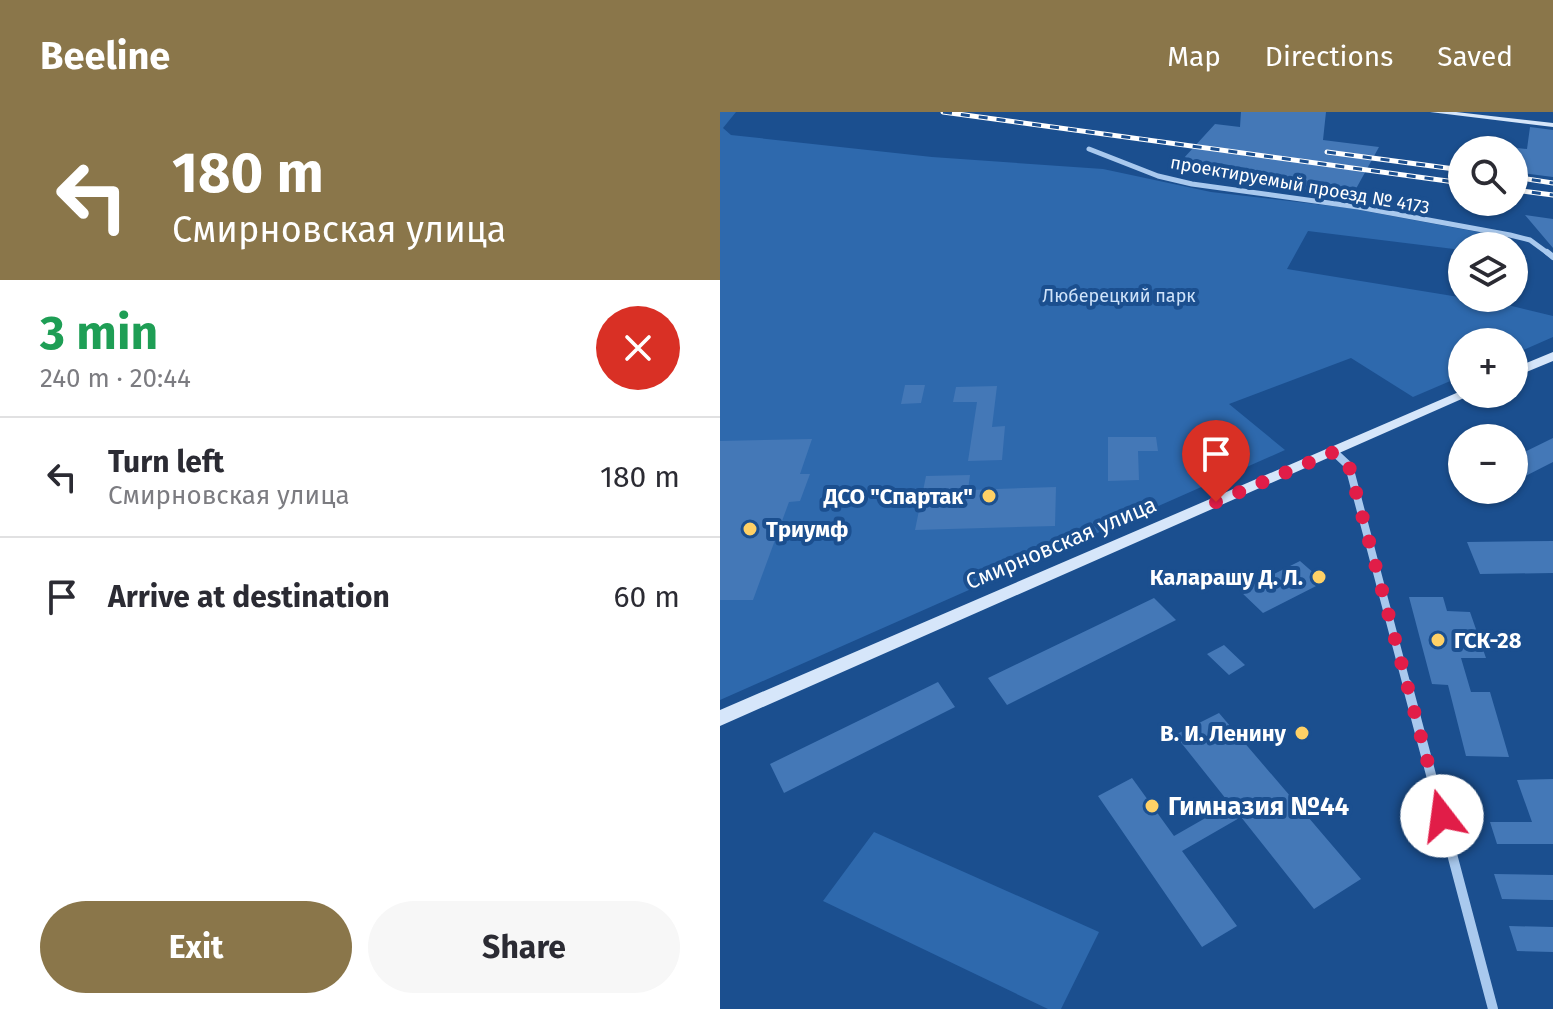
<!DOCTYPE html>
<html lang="en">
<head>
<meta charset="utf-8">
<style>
  body { margin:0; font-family:"Fira Sans",sans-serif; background:#f7f7f7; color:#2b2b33; height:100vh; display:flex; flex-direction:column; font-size:30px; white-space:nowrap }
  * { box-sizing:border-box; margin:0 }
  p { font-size:26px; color:#7c7c81 }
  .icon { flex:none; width:44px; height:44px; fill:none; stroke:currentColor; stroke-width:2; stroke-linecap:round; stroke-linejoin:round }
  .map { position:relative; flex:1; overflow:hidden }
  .details { display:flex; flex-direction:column; background:#fff; width:720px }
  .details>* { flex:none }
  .banner { background:#8a764a; color:#fff; overflow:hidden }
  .fabs { position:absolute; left:728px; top:24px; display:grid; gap:16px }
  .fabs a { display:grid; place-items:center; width:80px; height:80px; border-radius:50%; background:#fff; box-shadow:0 2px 6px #0004; font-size:40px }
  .pin { position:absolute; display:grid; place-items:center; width:68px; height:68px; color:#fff; margin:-82px -34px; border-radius:50% 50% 50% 0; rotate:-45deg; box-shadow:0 0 8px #0007 }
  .pin .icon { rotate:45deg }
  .me { position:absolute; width:88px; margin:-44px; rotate:345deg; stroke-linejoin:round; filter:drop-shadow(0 0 6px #0008) }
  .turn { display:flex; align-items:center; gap:28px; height:168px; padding:0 40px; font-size:36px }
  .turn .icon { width:104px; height:104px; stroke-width:2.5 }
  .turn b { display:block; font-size:56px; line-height:68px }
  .round { display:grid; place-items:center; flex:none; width:84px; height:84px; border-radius:42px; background:#f7f7f7 }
  .summary { display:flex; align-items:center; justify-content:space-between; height:136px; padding:0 40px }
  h1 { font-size:48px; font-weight:700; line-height:60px; color:#1e9e55 }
  .button { display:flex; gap:16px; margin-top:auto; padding:16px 40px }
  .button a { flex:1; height:92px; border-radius:48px; background:#8a764a; color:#fff; font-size:32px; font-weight:700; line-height:92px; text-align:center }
  .button a+a { background:#f7f7f7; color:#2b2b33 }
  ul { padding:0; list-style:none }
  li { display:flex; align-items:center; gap:24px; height:120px; padding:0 40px; border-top:2px solid #e1e1e2 }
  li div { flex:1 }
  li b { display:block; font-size:30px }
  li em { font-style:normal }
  header { display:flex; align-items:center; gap:48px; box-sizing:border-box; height:112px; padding:0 40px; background:#8a764a; color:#fff }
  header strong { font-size:38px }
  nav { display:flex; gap:44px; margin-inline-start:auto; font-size:28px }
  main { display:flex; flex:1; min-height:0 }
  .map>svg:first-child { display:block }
</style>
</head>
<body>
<header>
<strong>Beeline</strong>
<nav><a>Map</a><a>Directions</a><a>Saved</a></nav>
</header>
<main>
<section class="details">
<div class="banner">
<div class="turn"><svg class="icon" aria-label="left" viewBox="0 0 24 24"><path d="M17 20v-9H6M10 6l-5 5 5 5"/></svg><div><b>180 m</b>Смирновская улица</div></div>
</div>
<div class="summary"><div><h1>3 min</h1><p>240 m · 20:44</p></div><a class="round" style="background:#d93025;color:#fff"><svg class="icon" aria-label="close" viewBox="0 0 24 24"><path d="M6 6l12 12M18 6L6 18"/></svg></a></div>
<ul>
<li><svg class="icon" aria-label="left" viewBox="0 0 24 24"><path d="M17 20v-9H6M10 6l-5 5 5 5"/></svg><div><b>Turn left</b><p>Смирновская улица</p></div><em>180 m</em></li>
<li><svg class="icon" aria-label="arrive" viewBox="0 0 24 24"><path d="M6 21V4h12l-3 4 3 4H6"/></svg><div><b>Arrive at destination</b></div><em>60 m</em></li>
</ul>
<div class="button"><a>Exit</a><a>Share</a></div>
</section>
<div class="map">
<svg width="833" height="897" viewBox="0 0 833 897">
  <rect width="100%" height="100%" fill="#1b4f8f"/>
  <path fill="#2e69ad" d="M 0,0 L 16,0 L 3,16 L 11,23 L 212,45 L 383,57 L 491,80 L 629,96 L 790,126 L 807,147 L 794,145 L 794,134 L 742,134 L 742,138 L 588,119 L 567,157 L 788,193 L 833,204 L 833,225 L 794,242 L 794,230 L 742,230 L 742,264 L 693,285 L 631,246 L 509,292 L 565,338 L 0,588 Z
    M 154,720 L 379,820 L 341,897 L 328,897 L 103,789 Z"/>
  <path fill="#4478b7" d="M 521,0 L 606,0 L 603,28 L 659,35 L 632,84 L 452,59 L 495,12 L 520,15 Z
    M 810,15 L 833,18 L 833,65 L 794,60 L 797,36 L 807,37 Z
    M 805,103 L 833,107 L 833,136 Z
    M 185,273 L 205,273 L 201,291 L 181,292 Z
    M 277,274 L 272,315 L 285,314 L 282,348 L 248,349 L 257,290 L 233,290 L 236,275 Z
    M 388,325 L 436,325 L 438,339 L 418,339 L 419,368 L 388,369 Z
    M 833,326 L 833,350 L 794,370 L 794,345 Z
    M 92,327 L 80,362 L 90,362 L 80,389 L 69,390 L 33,488 L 0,488 L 0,329 Z
    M 250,363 L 248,378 L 336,375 L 335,414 L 195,418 L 206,364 Z
    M 833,429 L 833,461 L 760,462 L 747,430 Z
    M 580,449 L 604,470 L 543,501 L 520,479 Z
    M 689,485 L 723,485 L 727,499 L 750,500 L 766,546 L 741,546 L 751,580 L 770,580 L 789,645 L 746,644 L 728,573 L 712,572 Z
    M 434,486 L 456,508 L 287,593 L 268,566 Z
    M 504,533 L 525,553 L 509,563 L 487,542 Z
    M 218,570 L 235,595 L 64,681 L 50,652 Z
    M 499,601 L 641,767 L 594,797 L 521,705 L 462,739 L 517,814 L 482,835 L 378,684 L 412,666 L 454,724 L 510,692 L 455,623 Z
    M 833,667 L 833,732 L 777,732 L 770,710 L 812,710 L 797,668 Z
    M 774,762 L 833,763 L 833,788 L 782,787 Z
    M 789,814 L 833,815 L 833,840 L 797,839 Z"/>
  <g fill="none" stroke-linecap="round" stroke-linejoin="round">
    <path stroke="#a9c9ee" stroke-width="5" d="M 369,37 L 438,64 L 472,72 L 638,95 L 790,123 L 810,128 L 829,142"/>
    <path stroke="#a9c9ee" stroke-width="6" d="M 827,140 L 833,145"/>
    <path stroke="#a9c9ee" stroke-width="8" d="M 614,340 L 629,354 L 687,574"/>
    <path stroke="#a9c9ee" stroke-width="10" d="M 687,572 L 773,897"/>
    <path fill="#d6e6fa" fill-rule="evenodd" d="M 710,0 L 736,0 L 833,11 L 833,15 Z
      M 833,240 L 833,249 L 794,265 L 794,256 Z
      M 741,279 L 742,282 L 753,282 L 0,614 L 0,598 Z"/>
    <g stroke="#fff" stroke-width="5">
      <path id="rail" d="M 223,0 L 742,71
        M 607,40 L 742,58
        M 794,65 L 833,71
        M 794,78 L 833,83"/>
    </g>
    <use href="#rail" stroke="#1b4f8f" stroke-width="3" stroke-dasharray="9" stroke-linecap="butt"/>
  </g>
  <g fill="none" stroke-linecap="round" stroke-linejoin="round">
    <path stroke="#e11d48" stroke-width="14" stroke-dasharray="0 25.2" d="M 496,390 L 614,340 L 629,354 L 722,704"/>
  </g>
  <g fill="#ffd166" stroke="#1b4f8f" stroke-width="3">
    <circle cx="269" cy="384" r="8"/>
    <circle cx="30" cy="417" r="8"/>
    <circle cx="599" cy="465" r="8"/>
    <circle cx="718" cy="528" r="8"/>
    <circle cx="582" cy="621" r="8"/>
    <circle cx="432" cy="694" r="8"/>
  </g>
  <g text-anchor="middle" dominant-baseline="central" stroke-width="8" stroke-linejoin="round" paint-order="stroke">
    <g font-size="18" fill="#fff" stroke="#1b4f8f">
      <text transform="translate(580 73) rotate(10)">проектируемый проезд № 4173</text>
    </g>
    <g font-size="18" fill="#cfe3fa" stroke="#1b4f8f">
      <text x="399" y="184">Люберецкий парк</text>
    </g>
    <g font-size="22" font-weight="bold" fill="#fff" stroke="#1b4f8f" text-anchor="end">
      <text x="253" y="384">ДСО "Спартак"</text>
      <text x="46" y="417" text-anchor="start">Триумф</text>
      <text x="583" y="465">Каларашу Д. Л.</text>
      <text x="734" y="528" text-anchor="start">ГСК-28</text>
      <text x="566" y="621">В. И. Ленину</text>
    </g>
    <g font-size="22" fill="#fff" stroke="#1b4f8f">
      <text transform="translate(341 431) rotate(-23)">Смирновская улица</text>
    </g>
    <g font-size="26" font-weight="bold" fill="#fff" stroke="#1b4f8f" text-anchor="start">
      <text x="448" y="694">Гимназия №44</text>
    </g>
  </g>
</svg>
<div class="fabs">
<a><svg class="icon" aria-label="search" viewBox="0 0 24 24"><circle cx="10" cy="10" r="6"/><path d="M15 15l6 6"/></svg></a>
<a><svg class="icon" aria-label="layers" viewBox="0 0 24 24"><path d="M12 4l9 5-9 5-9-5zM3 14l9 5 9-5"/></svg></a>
<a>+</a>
<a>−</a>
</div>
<div class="pin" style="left:496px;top:390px;background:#d93025"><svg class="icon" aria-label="arrive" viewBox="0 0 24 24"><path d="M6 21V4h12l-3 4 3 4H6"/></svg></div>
<svg class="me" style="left:722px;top:704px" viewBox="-20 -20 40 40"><circle r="19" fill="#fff"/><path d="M0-13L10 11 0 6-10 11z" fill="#e11d48"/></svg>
</div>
</main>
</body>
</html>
